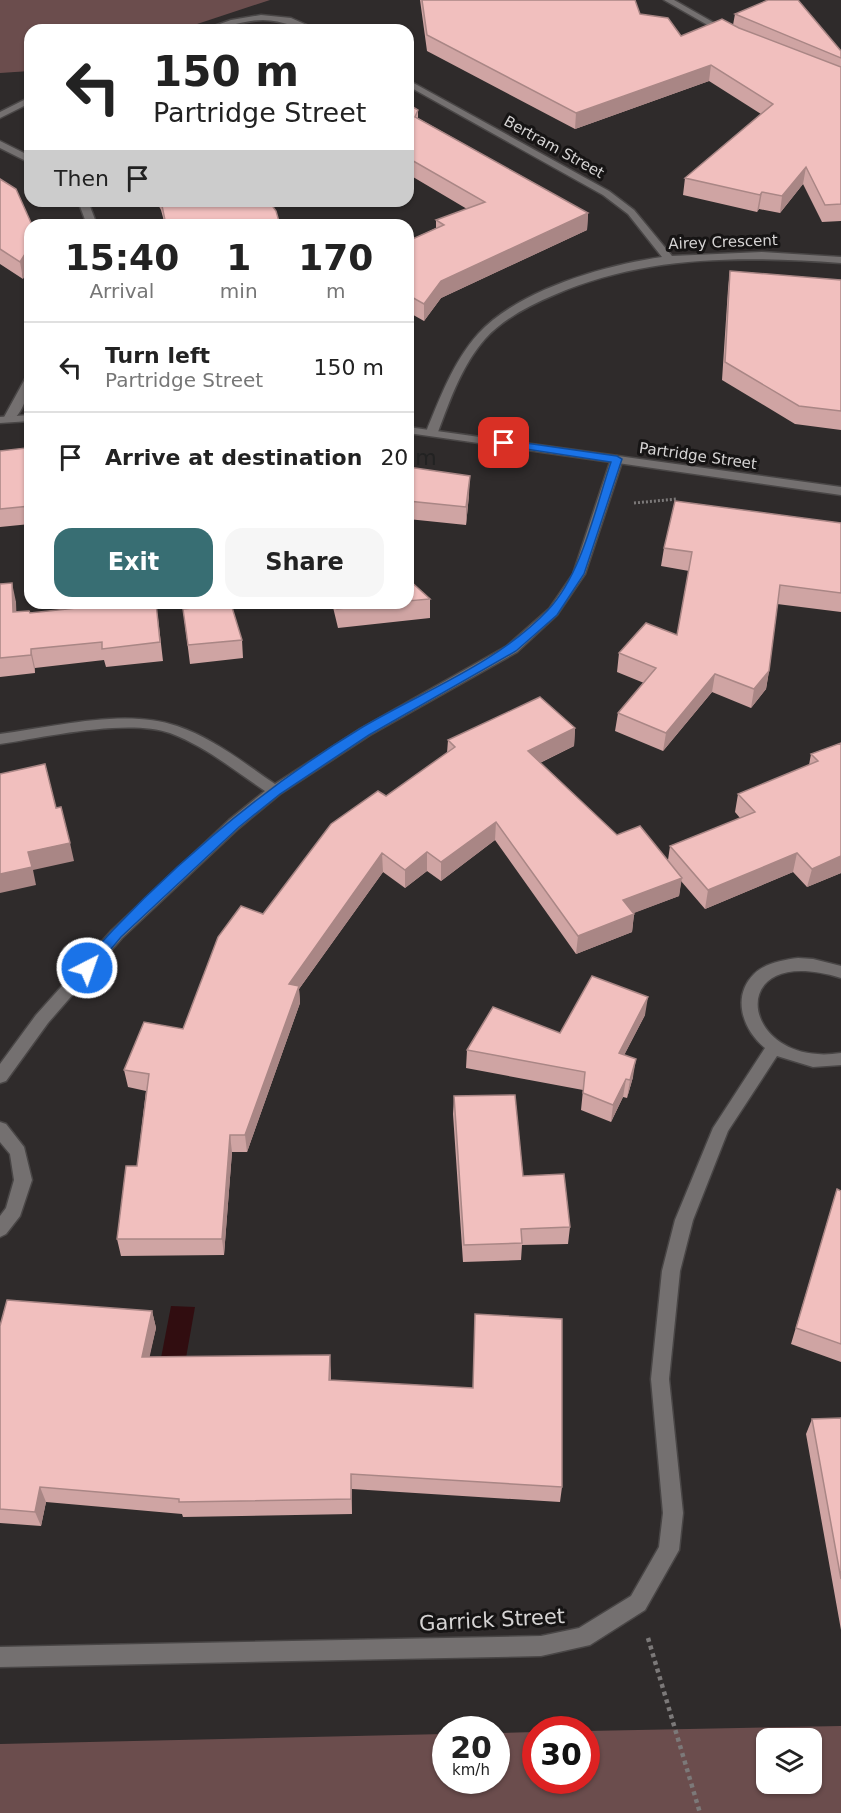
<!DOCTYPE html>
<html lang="en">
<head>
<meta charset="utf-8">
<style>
  body { margin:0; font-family:"DejaVu Sans",sans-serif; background:#f6f6f6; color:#222; height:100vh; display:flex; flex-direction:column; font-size:22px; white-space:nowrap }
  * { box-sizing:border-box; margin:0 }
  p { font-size:20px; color:#767676 }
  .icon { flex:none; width:33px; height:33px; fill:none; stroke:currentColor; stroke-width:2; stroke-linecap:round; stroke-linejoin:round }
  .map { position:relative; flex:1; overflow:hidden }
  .drawer { position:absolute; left:24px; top:219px; width:390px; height:390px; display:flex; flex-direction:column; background:#fff; border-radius:18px; box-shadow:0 2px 4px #0004 }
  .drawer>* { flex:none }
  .hud { position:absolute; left:24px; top:24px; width:390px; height:183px; border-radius:18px; box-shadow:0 2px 4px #0004; background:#fff; color:#222; overflow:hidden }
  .buttons { position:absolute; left:756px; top:1728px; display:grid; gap:12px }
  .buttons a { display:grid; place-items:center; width:66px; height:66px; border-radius:12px; background:#fff; box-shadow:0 2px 4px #0004; font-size:30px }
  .speed { position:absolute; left:432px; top:1716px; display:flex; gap:12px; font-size:30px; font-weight:700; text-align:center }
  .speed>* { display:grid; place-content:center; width:78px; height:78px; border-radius:50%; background:#fff; box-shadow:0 2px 4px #0004; line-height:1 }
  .speed small { font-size:15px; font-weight:400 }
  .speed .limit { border:9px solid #d22; background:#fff; color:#111 }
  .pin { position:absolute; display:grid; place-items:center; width:51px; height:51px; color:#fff; margin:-26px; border-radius:12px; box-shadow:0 3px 9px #0006 }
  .me { position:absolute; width:66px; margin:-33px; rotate:41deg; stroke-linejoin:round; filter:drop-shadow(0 0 4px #0008) }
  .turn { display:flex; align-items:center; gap:21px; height:126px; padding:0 30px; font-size:27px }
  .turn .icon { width:78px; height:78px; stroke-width:2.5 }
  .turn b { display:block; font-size:42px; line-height:51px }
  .then { display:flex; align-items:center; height:57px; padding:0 30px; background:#0003; gap:12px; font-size:22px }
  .eta { display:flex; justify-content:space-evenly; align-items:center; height:102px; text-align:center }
  .eta b { font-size:36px; font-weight:700; line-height:42px }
  .primary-button { display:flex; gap:12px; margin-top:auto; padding:12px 30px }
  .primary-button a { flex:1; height:69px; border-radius:18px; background:#386e73; color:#fff; font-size:24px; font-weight:700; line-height:69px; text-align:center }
  .primary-button a+a { background:#f6f6f6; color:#222 }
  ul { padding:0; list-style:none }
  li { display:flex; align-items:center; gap:18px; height:90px; padding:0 30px; border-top:2px solid #e0e0e0 }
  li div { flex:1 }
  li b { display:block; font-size:22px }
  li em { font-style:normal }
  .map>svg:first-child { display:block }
</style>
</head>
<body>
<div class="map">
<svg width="841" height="1813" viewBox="0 0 841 1813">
  <rect width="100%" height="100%" fill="#2f2b2b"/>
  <path fill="#6b4d4d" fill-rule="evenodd" d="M 0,0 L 270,0 L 179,30 L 30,30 L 30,71 L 0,73 Z
    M 841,1726 L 841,1813 L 0,1813 L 0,1744 L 445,1734 L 446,1780 L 496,1780 L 497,1733 L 535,1732 L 536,1780 L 586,1780 L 587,1731 ZM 766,1738 L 812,1738 L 812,1784 L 766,1784 Z"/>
  <path fill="#310d10" d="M 171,1306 L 195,1307 L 181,1386 L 156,1384 Z"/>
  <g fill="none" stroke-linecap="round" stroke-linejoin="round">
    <g stroke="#494646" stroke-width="3">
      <path id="street" d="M 664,0 L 674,0 L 732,33 L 725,35 Z
        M 261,15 L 291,18 L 318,30 C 299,30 283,20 263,20 C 242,20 223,30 203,30 L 231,20 Z
        M 408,80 L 609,191 L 634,210 L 672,256 L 762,252 L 841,257 L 841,263 C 742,256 646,255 554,295 C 530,305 503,319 485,339 C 462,365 450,400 438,432 L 436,434 L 428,434 L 426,432 C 440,398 453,362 478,334 C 518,290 605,265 662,257 L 628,214 L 603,195 L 408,86 Z
        M 30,97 L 30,103 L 0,118 L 0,112 Z
        M 0,141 L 30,156 L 30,163 L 0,148 Z
        M 78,201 L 88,201 L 97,225 L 87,225 Z
        M 30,376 C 30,390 23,416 9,422 L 5,421 L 3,419 L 25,379 Z
        M 617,456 L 623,459 L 585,574 L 557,615 L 517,652 L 370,735 L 280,794 L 239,828 L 122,938 L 48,1023 L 6,1081 L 0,1083 L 0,1064 L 36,1015 L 112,930 L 229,820 L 265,791 C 235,771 205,746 170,733 C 128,718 45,737 0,744 L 0,734 C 53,727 126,708 177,726 C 213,738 244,763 275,784 L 360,729 L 507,646 L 549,609 L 573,574 L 611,459 Z
        M 798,958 L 813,959 L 841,966 L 841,978 C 721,940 739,1069 841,1053 L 841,1065 L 813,1067 L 777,1056 L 728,1131 L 693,1220 L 680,1271 L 669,1379 L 683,1513 L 679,1550 L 645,1610 L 590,1645 L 541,1656 L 0,1667 L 0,1647 L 541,1636 L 579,1628 L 631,1596 L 659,1547 L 663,1513 L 651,1379 L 662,1271 L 675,1220 L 713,1128 L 765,1048 C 743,1030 731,997 754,974 C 765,963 783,960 798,958 Z
        M 0,1122 L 6,1124 L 24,1147 L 32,1180 L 20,1216 L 6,1234 L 0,1237 L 0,1216 L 6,1208 L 14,1180 L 10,1154 L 0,1142 Z"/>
    </g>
    <g stroke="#494646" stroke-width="3">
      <path id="secondary" d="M 30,415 L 30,421 L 0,423 L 0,417 Z
        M 408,427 L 841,487 L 841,495 L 408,433 Z"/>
    </g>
    <path stroke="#7c7979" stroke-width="3" stroke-dasharray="2 2" stroke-linecap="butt" d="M 634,503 L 677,499"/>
    <path stroke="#7c7979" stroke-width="4.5" stroke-dasharray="4 4" stroke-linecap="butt" d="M 648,1638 L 700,1813"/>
    <use href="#street" fill="#747070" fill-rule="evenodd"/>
    <use href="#secondary" fill="#747070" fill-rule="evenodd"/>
  </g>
  <path fill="#cfa4a3" d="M 420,0 L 635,0 L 640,14 L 681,36 L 733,25 L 735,14 L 841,51 L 841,221 L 822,222 L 803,184 L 780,213 L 759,209 L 757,212 L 683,195 L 685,178 L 761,114 L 709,81 L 575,129 L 427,51 Z
    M 408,104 L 418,110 L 418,118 L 588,213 L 587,230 L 441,298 L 424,321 L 408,312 L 408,241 L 436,228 L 436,220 L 467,209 L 408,174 Z
    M 0,179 L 16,189 L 23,279 L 0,264 Z
    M 156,201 L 269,201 L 280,225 L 165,225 L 161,210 Z
    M 730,271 L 841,280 L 841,430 L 795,424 L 722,380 L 728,289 Z
    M 0,451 L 30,456 L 30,524 L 0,527 Z
    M 408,467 L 469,495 L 466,525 L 408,519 Z
    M 841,523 L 841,612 L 777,604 L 769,671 L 766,689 L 751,708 L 712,692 L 663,751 L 615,731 L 618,713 L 644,683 L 617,672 L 619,653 L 677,635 L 689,571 L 661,566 L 664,548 Z
    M 408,579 L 430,599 L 430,618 L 338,628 L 332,603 L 408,603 Z
    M 0,584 L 16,602 L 16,612 L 158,618 L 163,661 L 106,667 L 104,660 L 35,668 L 35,673 L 0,677 Z
    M 183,609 L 242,640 L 243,658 L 190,664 Z
    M 575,728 L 574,746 L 540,763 L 617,835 L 668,860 L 670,846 L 740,818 L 735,812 L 738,794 L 809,765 L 811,754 L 841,743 L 841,873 L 807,887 L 793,872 L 705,909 L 681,881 L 679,896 L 633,913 L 634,914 L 632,932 L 576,954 L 495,840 L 441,881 L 427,871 L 405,888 L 383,872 L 299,989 L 300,1003 L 247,1152 L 232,1152 L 224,1255 L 121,1256 L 117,1239 L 137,1166 L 146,1091 L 128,1087 L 124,1070 L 183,1029 L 263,914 L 386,796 L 447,753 L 448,740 Z
    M 645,1015 L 624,1055 L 633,1077 L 627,1098 L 623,1097 L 611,1122 L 581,1110 L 583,1090 L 466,1068 L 467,1050 L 560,1033 Z
    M 454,1096 L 523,1176 L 570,1227 L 568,1244 L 522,1245 L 521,1260 L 463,1262 L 453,1114 Z
    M 837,1189 L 841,1191 L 841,1362 L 791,1344 Z
    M 152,1311 L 156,1328 L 149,1357 L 331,1371 L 331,1380 L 562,1487 L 560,1502 L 352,1489 L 352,1514 L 183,1517 L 182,1514 L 46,1502 L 41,1526 L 0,1523 L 0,1326 Z
    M 841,1418 L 841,1630 L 806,1434 L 812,1419 Z"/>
  <path fill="#a98685" d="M 711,65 L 709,81 L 575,129 L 576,113 Z
    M 806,167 L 803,184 L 780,213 L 782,196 Z
    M 762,192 L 759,209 L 757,212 L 760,195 Z
    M 588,213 L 587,230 L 441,298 L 424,321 L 424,304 L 441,281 Z
    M 30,246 L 30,268 L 23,279 L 20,262 Z
    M 470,476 L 469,495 L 466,525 L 466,507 Z
    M 12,583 L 16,602 L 17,630 L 13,612 Z
    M 31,649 L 35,668 L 35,673 L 31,655 Z
    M 769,671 L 766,689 L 751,708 L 754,689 Z
    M 715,674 L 712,692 L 663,751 L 666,733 Z
    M 575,728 L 574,746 L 527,769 L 528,751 Z
    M 496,822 L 495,840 L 441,881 L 441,862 Z
    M 70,843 L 74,861 L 33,870 L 36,885 L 0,893 L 0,874 L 28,852 Z
    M 427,852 L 427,871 L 405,888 L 405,870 Z
    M 382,853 L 383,872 L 299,989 L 300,1003 L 247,1152 L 245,1135 L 289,984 Z
    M 797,853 L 793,872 L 705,909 L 708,890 Z
    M 841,856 L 841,873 L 807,887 L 812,869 Z
    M 682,878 L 679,896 L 621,918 L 623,900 Z
    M 634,914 L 632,932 L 576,954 L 578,936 Z
    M 648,997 L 645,1015 L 616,1071 L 619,1053 Z
    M 636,1059 L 633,1077 L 627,1098 L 630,1080 Z
    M 626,1079 L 623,1097 L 611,1122 L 613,1105 Z
    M 230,1135 L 232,1152 L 224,1255 L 222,1239 Z
    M 152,1311 L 156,1328 L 146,1373 L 142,1357 Z
    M 330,1355 L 331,1371 L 330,1396 L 329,1380 Z
    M 351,1474 L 352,1489 L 352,1514 L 351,1499 Z
    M 40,1487 L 46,1502 L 41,1526 L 35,1512 Z"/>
  <path fill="#f1bfbe" stroke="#a98685" stroke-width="1.5" d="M 422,0 L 635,0 L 640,14 L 668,18 L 681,36 L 722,19 L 739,28 L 841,67 L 841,204 L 825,205 L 806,167 L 782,196 L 762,192 L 760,195 L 685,178 L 773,104 L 711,65 L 576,113 L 427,35 Z
    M 768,0 L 798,0 L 841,51 L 841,58 L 735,14 Z
    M 408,104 L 418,110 L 415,117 L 588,213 L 441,281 L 424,304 L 408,295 L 408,241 L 444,225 L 436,220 L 485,202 L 408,158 Z
    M 0,179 L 16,189 L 32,225 L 30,225 L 30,246 L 20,262 L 0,249 Z
    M 161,201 L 269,201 L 276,211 L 280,225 L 166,225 Z
    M 730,271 L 841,280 L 841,411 L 799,406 L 725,362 Z
    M 26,448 L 26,457 L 30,456 L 30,506 L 0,509 L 0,451 Z
    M 408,467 L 470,476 L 466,507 L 408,501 Z
    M 675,501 L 841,523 L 841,593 L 780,585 L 769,671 L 754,689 L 715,674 L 666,733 L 618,713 L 656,668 L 619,653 L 646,623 L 677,635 L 692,552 L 664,548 Z
    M 408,579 L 430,599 L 408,601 Z
    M 12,583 L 13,612 L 29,611 L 30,613 L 123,603 L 156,603 L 160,642 L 102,649 L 102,642 L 31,649 L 31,655 L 0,658 L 0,584 Z
    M 336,603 L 394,603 L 337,609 Z
    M 231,604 L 242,640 L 188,645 L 183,609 Z
    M 540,697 L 575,728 L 528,751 L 617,835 L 640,826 L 682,878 L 623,900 L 634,914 L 578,936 L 496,822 L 441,862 L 427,852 L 405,870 L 382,853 L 289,984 L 299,986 L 245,1135 L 230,1135 L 222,1239 L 117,1239 L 126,1166 L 137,1166 L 149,1074 L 124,1070 L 144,1022 L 183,1029 L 218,937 L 241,906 L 263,914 L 331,824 L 378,791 L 386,796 L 455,747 L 448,740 Z
    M 841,743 L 841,856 L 812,869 L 797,853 L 708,890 L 670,846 L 755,812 L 738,794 L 818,761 L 811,754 Z
    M 45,764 L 56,808 L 61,807 L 70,843 L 28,852 L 32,867 L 0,874 L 0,774 Z
    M 592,976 L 648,997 L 619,1053 L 636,1059 L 630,1080 L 626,1079 L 613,1105 L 583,1093 L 585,1072 L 467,1050 L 493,1007 L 560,1033 Z
    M 515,1095 L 523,1176 L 564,1174 L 570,1227 L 521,1229 L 522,1243 L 464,1245 L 454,1096 Z
    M 837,1189 L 841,1191 L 841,1344 L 796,1328 Z
    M 7,1300 L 152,1311 L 142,1357 L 330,1355 L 329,1380 L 473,1388 L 475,1314 L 562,1319 L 562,1487 L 351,1474 L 351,1499 L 179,1502 L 179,1499 L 40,1487 L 35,1512 L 0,1509 L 0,1326 Z
    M 841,1418 L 841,1579 L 812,1419 Z"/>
  <path fill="#1a73e8" stroke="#114b97" stroke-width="1.5" d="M 504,440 L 617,456 L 622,459 L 584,574 L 557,615 L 516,651 L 369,735 L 280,794 L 239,827 L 121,937 L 92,972 L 82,972 L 80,968 L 82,964 C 160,875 259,790 361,728 C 423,691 497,664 548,610 C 582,574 595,509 611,462 L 500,445 L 500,441 Z"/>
  <g text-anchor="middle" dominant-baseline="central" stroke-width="6" stroke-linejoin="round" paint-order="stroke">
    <g font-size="15" fill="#d6d4d4" stroke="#161414">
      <text transform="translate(554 147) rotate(29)">Bertram Street</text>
      <text transform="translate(723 242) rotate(-2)">Airey Crescent</text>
      <text transform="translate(698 456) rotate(8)">Partridge Street</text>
    </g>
    <g font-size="21" fill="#d6d4d4" stroke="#161414">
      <text transform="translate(492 1620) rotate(-3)">Garrick Street</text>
    </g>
  </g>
</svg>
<div class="buttons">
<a><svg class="icon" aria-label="layers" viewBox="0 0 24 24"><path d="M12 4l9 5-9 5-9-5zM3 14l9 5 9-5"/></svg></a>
</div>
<div class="speed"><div>20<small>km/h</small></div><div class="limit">30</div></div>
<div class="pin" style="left:504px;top:443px;background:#d93025"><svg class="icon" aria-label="arrive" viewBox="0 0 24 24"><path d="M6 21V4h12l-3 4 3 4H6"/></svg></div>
<svg class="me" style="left:87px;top:968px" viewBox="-20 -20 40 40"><circle r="17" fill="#1a73e8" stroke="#fff" stroke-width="3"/><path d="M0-11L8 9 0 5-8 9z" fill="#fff"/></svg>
<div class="hud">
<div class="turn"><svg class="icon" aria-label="left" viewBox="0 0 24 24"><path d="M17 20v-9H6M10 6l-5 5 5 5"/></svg><div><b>150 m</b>Partridge Street</div></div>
<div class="then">Then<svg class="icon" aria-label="arrive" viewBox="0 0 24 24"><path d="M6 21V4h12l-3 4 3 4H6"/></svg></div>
</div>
<section class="drawer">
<div class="eta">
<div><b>15:40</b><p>Arrival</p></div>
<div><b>1</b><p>min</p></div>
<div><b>170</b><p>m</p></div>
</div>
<ul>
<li><svg class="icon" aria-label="left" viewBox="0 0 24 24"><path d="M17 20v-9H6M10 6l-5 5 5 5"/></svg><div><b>Turn left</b><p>Partridge Street</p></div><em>150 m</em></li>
<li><svg class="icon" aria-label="arrive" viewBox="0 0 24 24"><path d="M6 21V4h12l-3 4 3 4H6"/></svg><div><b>Arrive at destination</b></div><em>20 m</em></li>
</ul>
<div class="primary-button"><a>Exit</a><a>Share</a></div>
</section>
</div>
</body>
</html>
